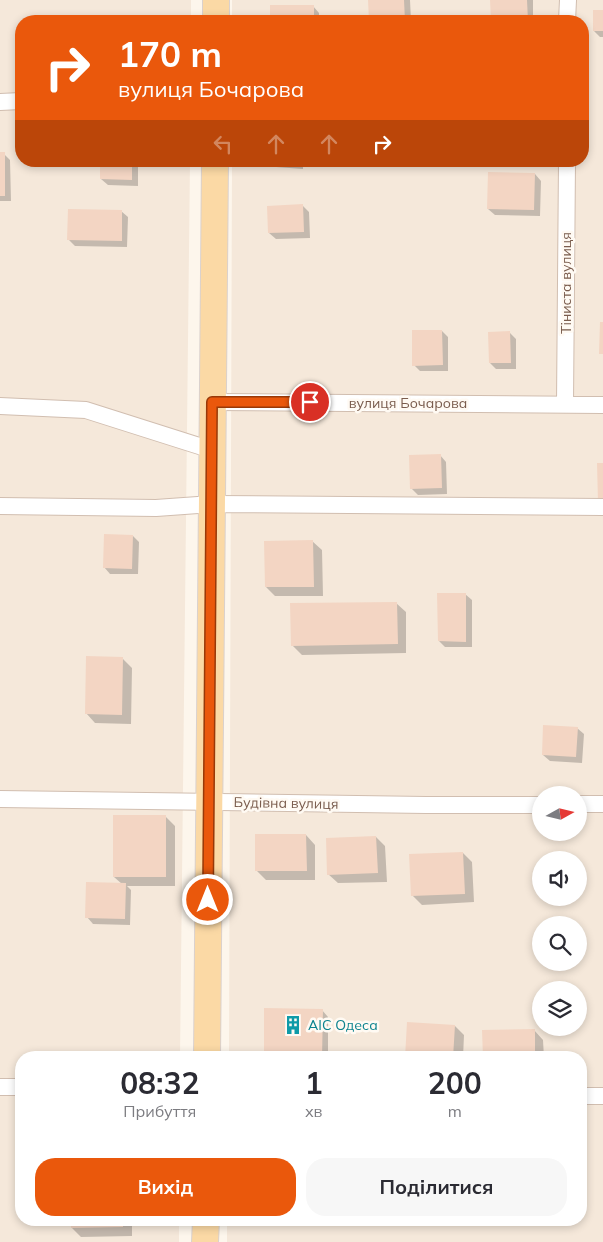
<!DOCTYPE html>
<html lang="uk">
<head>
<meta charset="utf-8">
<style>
  body { margin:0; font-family:Mulish,sans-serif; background:#f7f7f7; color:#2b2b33; height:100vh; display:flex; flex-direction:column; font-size:19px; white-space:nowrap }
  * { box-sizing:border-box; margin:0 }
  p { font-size:16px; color:#7c7c81 }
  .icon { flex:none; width:28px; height:28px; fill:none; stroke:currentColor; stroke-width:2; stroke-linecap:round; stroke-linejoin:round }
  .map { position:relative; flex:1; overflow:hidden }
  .panel { position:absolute; left:15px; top:1051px; width:572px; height:175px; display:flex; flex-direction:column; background:#fff; border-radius:20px; box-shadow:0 2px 8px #0003 }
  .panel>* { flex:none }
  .banner { position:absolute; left:15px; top:15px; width:574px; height:152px; border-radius:20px; box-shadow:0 2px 8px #0003; background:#ea580c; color:#fff; overflow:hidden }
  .needle { width:32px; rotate:82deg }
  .tools { position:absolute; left:532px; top:786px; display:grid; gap:10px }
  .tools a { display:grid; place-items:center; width:55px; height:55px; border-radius:50%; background:#fff; box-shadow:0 2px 8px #0003; font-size:25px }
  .pin { position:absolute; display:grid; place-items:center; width:42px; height:42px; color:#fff; margin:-21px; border:2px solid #fff; border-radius:50%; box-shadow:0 1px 5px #0007 }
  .me { position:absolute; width:55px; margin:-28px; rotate:0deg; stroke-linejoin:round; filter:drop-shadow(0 0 4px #0008) }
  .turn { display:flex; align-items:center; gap:18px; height:105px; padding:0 20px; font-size:22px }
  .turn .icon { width:65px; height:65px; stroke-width:2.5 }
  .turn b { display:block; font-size:35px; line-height:42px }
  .lanes { display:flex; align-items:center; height:48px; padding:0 20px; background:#0003; justify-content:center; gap:25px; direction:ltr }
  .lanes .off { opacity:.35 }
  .eta { display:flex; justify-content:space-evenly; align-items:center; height:85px; text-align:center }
  .eta b { font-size:30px; font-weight:700; line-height:35px }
  .cta { display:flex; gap:10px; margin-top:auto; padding:10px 20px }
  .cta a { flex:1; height:58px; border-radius:20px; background:#ea580c; color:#fff; font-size:20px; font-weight:700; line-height:58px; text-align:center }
  .cta a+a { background:#f7f7f7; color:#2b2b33 }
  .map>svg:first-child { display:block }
</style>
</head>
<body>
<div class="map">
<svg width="603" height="1242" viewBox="0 0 603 1242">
  <rect width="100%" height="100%" fill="#fdf6ec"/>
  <path fill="#f5e8da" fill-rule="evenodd" d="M 0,0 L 191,0 L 191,21 L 21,21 L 21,161 L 190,161 L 180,1057 L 21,1058 L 21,1220 L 179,1220 L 179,1242 L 0,1242 Z
    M 232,0 L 603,0 L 603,1242 L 227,1242 L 227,1220 L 581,1220 L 581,1058 L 229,1057 L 232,161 L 582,161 L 582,21 L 232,21 ZM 541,795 L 579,795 L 579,832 L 541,832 ZM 541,860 L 579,860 L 579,898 L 541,898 ZM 541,925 L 579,925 L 579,962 L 541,962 ZM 541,990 L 579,990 L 579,1028 L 541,1028 Z"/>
  <path fill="#0003" d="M 369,0 L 410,0 L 411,21 L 370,21 Z
    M 491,0 L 533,0 L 533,21 L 492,21 Z
    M 271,6 L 313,6 L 319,13 L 319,21 L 271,21 Z
    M 603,11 L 603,37 L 600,37 L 594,31 Z
    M 0,154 L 4,154 L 10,160 L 11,201 L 0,201 Z
    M 102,161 L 138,161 L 138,186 L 108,185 L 101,179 Z
    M 270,161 L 303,161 L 303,169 L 276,167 Z
    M 535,174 L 541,181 L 540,216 L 495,215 L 488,209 Z
    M 303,206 L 309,212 L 310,238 L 276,239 L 269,233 Z
    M 121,211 L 128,217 L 127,247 L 75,246 L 69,240 Z
    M 442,331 L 448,337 L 448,371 L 420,371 L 414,365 Z
    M 510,333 L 516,339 L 516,369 L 496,369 L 490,363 Z
    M 440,455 L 446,462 L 447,494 L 418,495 L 411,488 Z
    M 133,536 L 139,542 L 138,574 L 110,574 L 104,567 Z
    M 312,541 L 322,550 L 323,596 L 275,596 L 266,587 Z
    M 465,594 L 472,600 L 472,647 L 445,647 L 439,641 Z
    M 396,603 L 406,612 L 406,653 L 302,655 L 292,645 Z
    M 123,659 L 132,668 L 131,724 L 95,723 L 86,713 Z
    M 577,728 L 584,734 L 582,763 L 550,761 L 543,755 Z
    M 165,816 L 175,826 L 175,886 L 127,886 L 131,890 L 130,925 L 93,924 L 87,917 L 122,884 L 114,877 Z
    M 306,835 L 315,845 L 315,880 L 266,880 L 257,871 Z
    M 376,837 L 385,846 L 387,882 L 338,883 L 328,874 Z
    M 463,853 L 472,862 L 474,902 L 422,905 L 412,895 Z
    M 322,1010 L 328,1017 L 328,1058 L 265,1058 Z
    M 455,1026 L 464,1035 L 463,1058 L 406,1058 Z
    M 534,1030 L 543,1040 L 544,1058 L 484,1058 Z
    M 72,1220 L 137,1220 L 132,1220 L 132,1236 L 81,1237 L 72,1228 Z"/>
  <path fill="#f3d5c3" d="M 368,0 L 404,0 L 405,21 L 369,21 Z
    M 490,0 L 527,0 L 528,21 L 491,21 Z
    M 270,5 L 314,5 L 314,21 L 270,21 Z
    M 593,10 L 603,10 L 603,31 L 593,31 Z
    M 0,152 L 5,152 L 5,196 L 0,196 Z
    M 100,161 L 132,161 L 132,180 L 100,179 Z
    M 488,172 L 535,173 L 534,210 L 487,209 Z
    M 303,204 L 304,232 L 268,233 L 267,206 Z
    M 68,209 L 122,210 L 122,241 L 67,240 Z
    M 600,322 L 603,322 L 603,354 L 599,354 Z
    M 412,330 L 442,330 L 443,365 L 412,366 Z
    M 510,331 L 511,363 L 489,363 L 488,332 Z
    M 441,454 L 442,488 L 410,489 L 409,455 Z
    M 597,463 L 603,463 L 603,502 L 598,502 Z
    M 104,534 L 133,535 L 132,569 L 103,568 Z
    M 313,540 L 314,587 L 265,587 L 264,541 Z
    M 437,593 L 466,593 L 466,642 L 438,641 Z
    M 397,602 L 398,644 L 291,646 L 290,603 Z
    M 86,656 L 123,657 L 122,715 L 85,714 Z
    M 543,725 L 578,727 L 576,757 L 542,755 Z
    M 113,815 L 166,815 L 166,877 L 113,877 Z
    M 255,834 L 306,834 L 307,871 L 255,871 Z
    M 376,836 L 378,873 L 327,875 L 326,838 Z
    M 463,852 L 465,894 L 411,896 L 409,854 Z
    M 86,882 L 126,883 L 125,919 L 85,918 Z
    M 264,1008 L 323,1009 L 322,1058 L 264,1058 Z
    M 407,1022 L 455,1025 L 453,1058 L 405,1058 Z
    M 535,1029 L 535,1058 L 483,1058 L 482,1030 Z
    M 71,1220 L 123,1220 L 123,1227 L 71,1228 Z"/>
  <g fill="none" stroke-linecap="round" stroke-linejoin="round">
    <g stroke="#d1beb0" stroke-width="18">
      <path id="street" d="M 567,21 L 568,0
        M 0,102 L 21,101
        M 212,402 L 603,405
        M 565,404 L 567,161
        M 0,406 L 86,410 L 212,450
        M 0,506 L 156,508 L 212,504 L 603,507
        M 0,799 L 426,805 L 541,805
        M 579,804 L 603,804
        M 0,1087 L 21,1087
        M 581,1096 L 603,1096"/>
    </g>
    <g stroke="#dad1cd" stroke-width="28">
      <path id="primary" d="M 216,21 L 216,0
        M 207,1058 L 215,161
        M 205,1242 L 206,1220"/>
    </g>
    <use href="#street" stroke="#fff" stroke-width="16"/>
    <use href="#primary" stroke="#fbd9a5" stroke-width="26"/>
  </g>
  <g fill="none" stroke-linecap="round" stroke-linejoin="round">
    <g stroke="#983908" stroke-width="12">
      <path id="route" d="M 208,900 L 212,402 L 310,402"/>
    </g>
    <use href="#route" stroke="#ea580c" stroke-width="9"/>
  </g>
  <defs>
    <g id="building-bare" transform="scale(1.5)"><path d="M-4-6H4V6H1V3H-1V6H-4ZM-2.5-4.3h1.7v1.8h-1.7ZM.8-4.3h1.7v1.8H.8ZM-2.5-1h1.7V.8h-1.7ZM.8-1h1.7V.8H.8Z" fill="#0f9aa8" stroke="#fffaf3" stroke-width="2.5" paint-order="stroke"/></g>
  </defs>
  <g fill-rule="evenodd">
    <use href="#building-bare" x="293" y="1025"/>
  </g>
  <g text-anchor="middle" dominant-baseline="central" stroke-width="5" stroke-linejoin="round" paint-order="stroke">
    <g font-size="14" fill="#7a5c4d" stroke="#fffaf3">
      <text transform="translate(566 283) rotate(-90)">Тіниста вулиця</text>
      <text x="408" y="403">вулиця Бочарова</text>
      <text transform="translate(286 803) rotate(1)">Будівна вулиця</text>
    </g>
    <g font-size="14" fill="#0d838f" stroke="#fffaf3" text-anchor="start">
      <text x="308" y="1025">АІС Одеса</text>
    </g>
  </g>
</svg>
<div class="tools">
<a><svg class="needle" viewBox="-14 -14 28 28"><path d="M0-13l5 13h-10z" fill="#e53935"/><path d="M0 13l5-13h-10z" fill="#7c7c81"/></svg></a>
<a><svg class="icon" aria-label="sound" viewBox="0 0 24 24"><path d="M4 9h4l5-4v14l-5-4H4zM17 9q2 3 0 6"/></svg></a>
<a><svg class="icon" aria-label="search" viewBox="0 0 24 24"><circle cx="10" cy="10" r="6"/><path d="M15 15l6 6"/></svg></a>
<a><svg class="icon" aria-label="layers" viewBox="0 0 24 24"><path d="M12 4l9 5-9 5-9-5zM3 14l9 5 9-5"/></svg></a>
</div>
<div class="pin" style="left:310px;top:402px;background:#d93025"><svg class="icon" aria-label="arrive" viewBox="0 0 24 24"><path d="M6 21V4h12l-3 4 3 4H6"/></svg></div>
<svg class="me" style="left:208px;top:900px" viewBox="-20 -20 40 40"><circle r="17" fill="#ea580c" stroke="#fff" stroke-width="3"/><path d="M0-11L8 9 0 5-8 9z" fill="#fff"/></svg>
<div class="banner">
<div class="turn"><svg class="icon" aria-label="right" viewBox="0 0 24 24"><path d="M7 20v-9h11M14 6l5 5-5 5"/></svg><div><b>170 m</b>вулиця Бочарова</div></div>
<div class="lanes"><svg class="icon off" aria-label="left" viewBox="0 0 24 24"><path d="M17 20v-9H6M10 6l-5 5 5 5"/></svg><svg class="icon off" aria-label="ahead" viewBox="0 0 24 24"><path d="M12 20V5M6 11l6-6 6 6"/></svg><svg class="icon off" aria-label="ahead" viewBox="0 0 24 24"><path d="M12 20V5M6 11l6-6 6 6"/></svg><svg class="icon" aria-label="right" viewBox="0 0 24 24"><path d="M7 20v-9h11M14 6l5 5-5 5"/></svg></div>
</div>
<section class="panel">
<div class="eta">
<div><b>08:32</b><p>Прибуття</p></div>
<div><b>1</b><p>хв</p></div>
<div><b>200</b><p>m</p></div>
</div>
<div class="cta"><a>Вихід</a><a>Поділитися</a></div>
</section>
</div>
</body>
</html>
